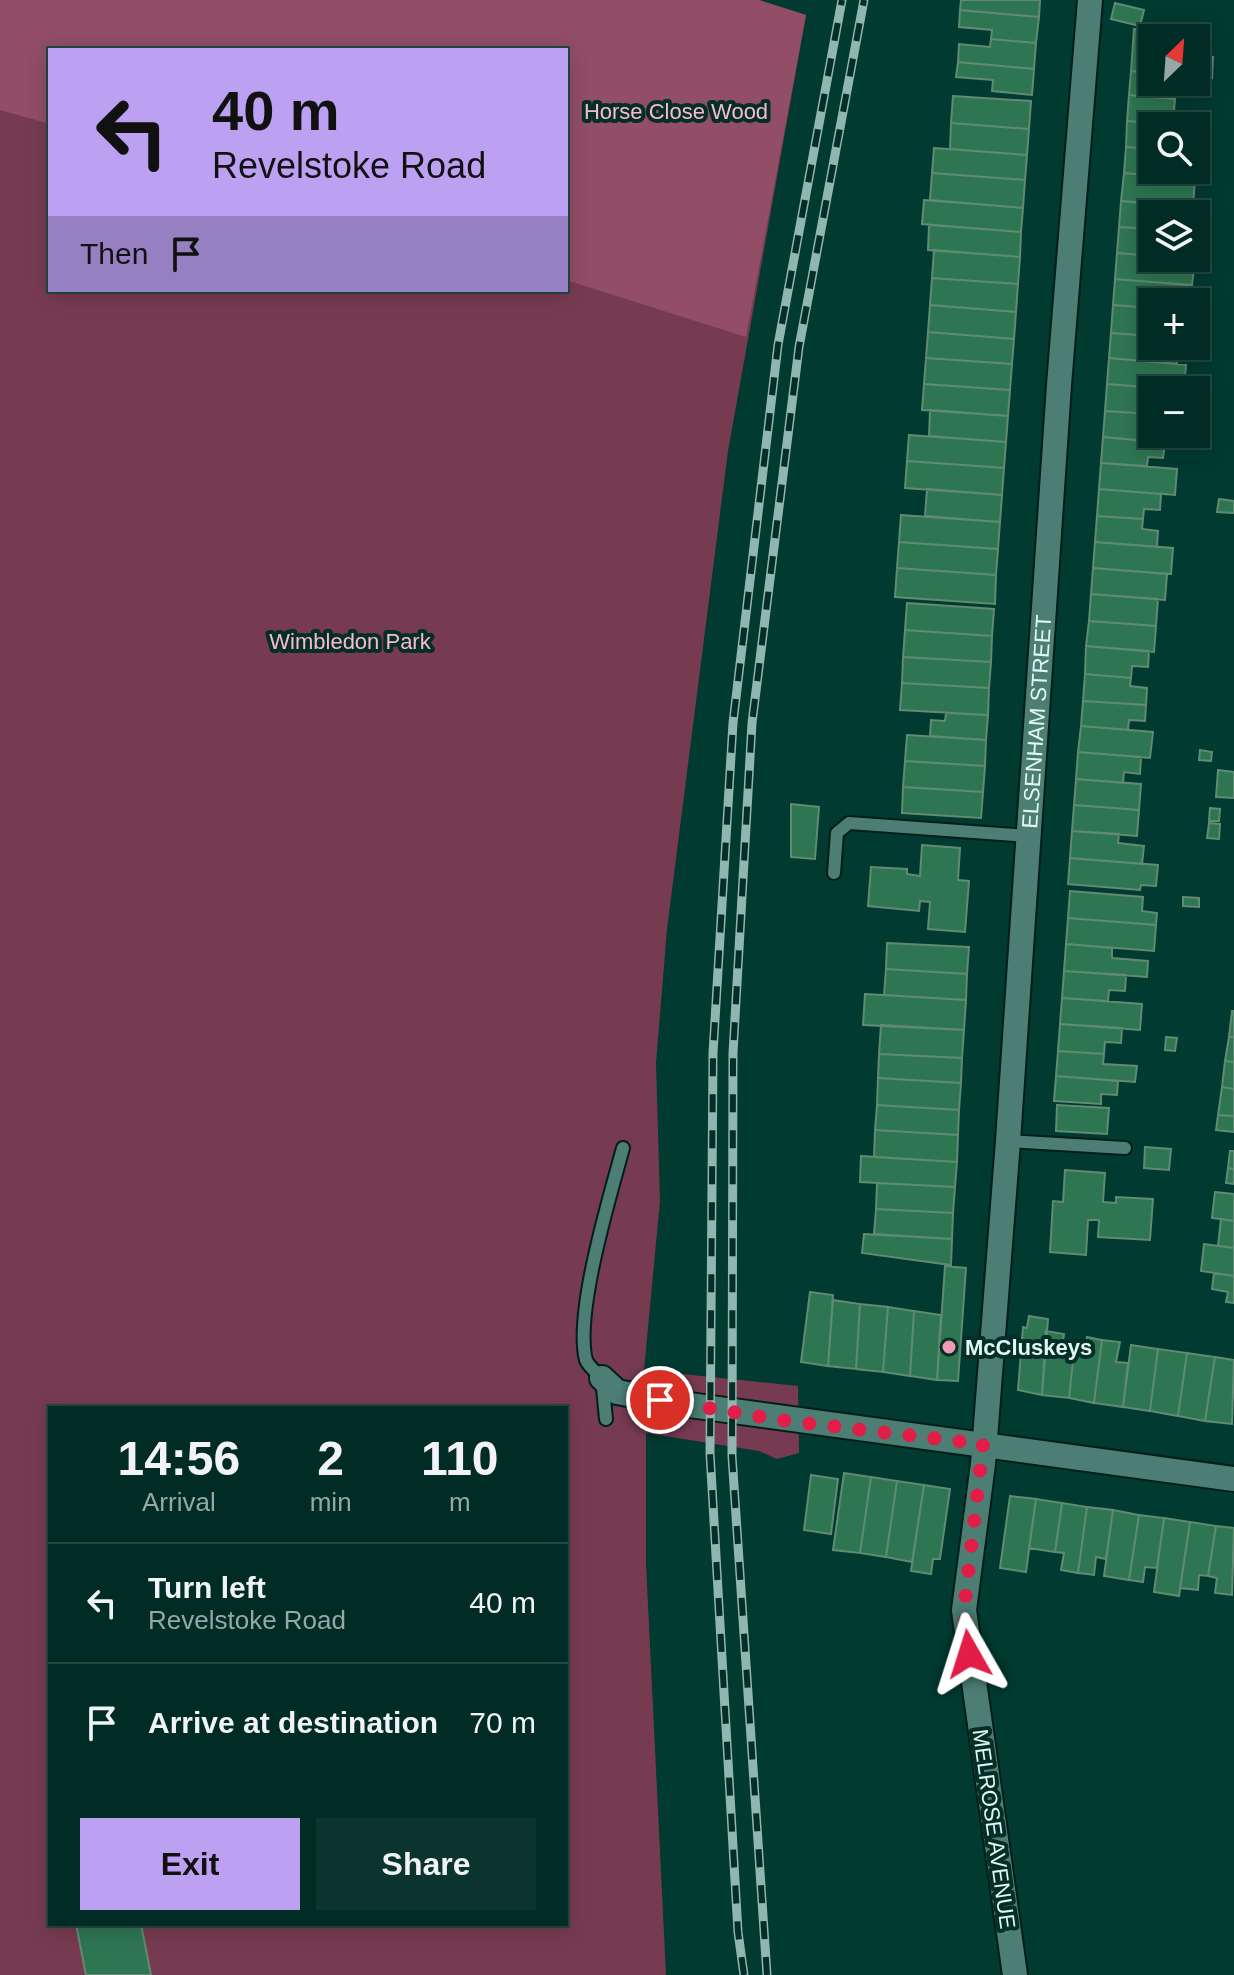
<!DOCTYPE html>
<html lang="en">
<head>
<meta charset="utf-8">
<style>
  body { margin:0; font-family:Helvetica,sans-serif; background:#0a342d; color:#f1f3f6; height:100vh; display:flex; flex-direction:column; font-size:30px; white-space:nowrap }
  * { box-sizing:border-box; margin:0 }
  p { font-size:26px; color:#95a7a7 }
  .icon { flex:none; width:44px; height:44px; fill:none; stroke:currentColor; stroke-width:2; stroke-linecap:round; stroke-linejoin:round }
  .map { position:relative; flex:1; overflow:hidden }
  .details { position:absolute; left:48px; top:1406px; width:520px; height:520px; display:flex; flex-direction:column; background:#002c25; border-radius:0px; box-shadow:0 4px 20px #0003,0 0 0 2px #224842 }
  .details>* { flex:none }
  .banner { position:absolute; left:48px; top:48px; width:520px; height:244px; border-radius:0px; box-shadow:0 4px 20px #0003,0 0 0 2px #224842; background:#bca0f2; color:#111; overflow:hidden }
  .needle { width:52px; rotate:25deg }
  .controls { position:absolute; left:1138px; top:24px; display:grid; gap:16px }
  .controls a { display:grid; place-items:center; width:72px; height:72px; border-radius:0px; background:#002c25; box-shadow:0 4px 20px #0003,0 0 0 2px #224842; font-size:40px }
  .pin { position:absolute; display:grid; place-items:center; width:68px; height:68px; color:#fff; margin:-34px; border:4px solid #fff; border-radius:50%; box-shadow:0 2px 8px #0007 }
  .me { position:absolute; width:88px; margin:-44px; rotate:354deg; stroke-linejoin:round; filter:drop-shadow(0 0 6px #0008) }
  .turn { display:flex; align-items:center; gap:28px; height:168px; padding:0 32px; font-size:36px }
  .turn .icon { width:104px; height:104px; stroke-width:2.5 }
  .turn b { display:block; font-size:56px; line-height:68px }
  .then { display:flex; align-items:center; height:76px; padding:0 32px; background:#0003; gap:16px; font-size:30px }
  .eta { display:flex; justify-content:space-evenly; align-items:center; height:136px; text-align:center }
  .eta b { font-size:48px; font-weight:700; line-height:56px }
  .action { display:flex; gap:16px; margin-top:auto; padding:16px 32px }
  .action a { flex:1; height:92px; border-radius:0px; background:#bca0f2; color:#111; font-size:32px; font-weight:700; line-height:92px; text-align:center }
  .action a+a { background:#0a342d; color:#f1f3f6 }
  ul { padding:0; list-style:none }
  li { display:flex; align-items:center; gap:24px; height:120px; padding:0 32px; border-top:2px solid #224842 }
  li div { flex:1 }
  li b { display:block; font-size:30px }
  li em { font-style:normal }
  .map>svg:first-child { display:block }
</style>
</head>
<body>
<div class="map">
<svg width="1234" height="1975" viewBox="0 0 1234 1975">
  <rect width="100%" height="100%" fill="#003a31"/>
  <path fill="#773b51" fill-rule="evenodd" d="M 0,0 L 759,0 L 806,15 L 728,451 L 667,929 L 656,1063 L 660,1201 L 644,1370 L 798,1386 L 799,1453 L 777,1459 L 759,1451 L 646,1433 L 646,1564 L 666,1975 L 0,1975 ZM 50,50 L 566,50 L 566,290 L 50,290 ZM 50,1408 L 566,1408 L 566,1924 L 50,1924 Z"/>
  <path fill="#914e66" d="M 0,0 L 759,0 L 806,15 L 746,337 L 566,280 L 566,50 L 50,50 L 50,124 L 0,110 Z"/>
  <path fill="#2e7652" stroke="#628a72" stroke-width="2" d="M 961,0 L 1040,0 L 1039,17 L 960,10 Z
    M 1115,3 L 1144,10 L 1140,26 L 1111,19 Z
    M 960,10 L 1039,17 L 1036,43 L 991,39 L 992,30 L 959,27 Z
    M 1134,29 L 1167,37 L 1152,38 L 1152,73 L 1131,71 Z
    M 991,39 L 1036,43 L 1034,69 L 958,62 L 959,44 L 990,47 Z
    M 1196,42 L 1206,44 L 1205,56 L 1213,57 L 1212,78 L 1196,77 Z
    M 958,62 L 1034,69 L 1032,95 L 992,91 L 993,80 L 956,77 Z
    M 1131,71 L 1152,73 L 1152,82 L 1212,78 L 1205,93 L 1176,91 L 1175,99 L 1129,95 Z
    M 1129,95 L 1175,99 L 1174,111 L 1205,113 L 1204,127 L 1127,121 Z
    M 953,96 L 1031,101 L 1029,129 L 951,123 Z
    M 1127,121 L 1189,126 L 1152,126 L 1152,149 L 1126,147 Z
    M 951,123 L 1029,129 L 1027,155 L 950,149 Z
    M 1126,147 L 1152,149 L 1152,170 L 1196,170 L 1195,179 L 1124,173 Z
    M 934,148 L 1027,155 L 1025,180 L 932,173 Z
    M 932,173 L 1025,180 L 1023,208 L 930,200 Z
    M 1124,173 L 1195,179 L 1193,207 L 1121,201 Z
    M 924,200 L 1023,208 L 1021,232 L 922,224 Z
    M 1121,201 L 1198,207 L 1196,233 L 1196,214 L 1152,214 L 1152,229 L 1119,227 Z
    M 929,225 L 1021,232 L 1020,257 L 928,250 Z
    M 1119,227 L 1152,229 L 1152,256 L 1117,253 Z
    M 934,250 L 1020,257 L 1018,284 L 932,278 Z
    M 1117,253 L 1195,259 L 1192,285 L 1115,279 Z
    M 932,278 L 1018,284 L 1016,312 L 930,305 Z
    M 1115,279 L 1187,285 L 1186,302 L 1152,302 L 1152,308 L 1113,305 Z
    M 930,305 L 1016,312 L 1014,339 L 928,332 Z
    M 1113,305 L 1152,308 L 1152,336 L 1111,333 Z
    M 928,332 L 1014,339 L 1012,364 L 926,358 Z
    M 1111,333 L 1152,336 L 1152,346 L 1178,346 L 1177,364 L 1109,358 Z
    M 926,358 L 1012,364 L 1010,390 L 924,384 Z
    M 1109,358 L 1186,365 L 1184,390 L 1107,384 Z
    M 924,384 L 1010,390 L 1008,416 L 922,410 Z
    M 1107,384 L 1169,389 L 1152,390 L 1151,414 L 1105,411 Z
    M 930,410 L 1008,416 L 1006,442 L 929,436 Z
    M 1105,411 L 1151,414 L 1152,434 L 1183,434 L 1182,444 L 1103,437 Z
    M 909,435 L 1006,442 L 1004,468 L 907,461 Z
    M 1103,437 L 1165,443 L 1163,458 L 1148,457 L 1147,466 L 1101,463 Z
    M 907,461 L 1004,468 L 1002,495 L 905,488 Z
    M 1101,463 L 1177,469 L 1175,495 L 1099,489 Z
    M 927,489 L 1002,495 L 1000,522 L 925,516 Z
    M 1099,489 L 1161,494 L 1160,510 L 1144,509 L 1143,519 L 1097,516 Z
    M 1219,499 L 1234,501 L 1234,513 L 1217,512 Z
    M 901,515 L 1000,522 L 998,549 L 899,542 Z
    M 1097,516 L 1143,519 L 1142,529 L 1158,531 L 1157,547 L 1095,542 Z
    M 899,542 L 998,549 L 996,575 L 897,568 Z
    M 1095,542 L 1173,548 L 1171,574 L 1093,568 Z
    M 897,568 L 996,575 L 995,604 L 895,597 Z
    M 1093,568 L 1167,574 L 1165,600 L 1091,594 Z
    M 1091,594 L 1158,599 L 1156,626 L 1089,621 Z
    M 907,603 L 994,609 L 992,636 L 905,630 Z
    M 1089,621 L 1156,626 L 1154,652 L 1086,646 Z
    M 905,630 L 992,636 L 991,662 L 903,657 Z
    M 1086,646 L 1149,651 L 1148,667 L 1132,666 L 1131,678 L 1085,674 Z
    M 903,657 L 991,662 L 989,688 L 902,683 Z
    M 1085,674 L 1131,678 L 1130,686 L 1147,688 L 1146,705 L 1083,701 Z
    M 902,683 L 989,688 L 988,715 L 900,710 Z
    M 1083,701 L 1146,705 L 1145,721 L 1129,720 L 1128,730 L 1081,726 Z
    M 946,713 L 988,715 L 986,740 L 930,736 L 931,720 L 945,721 Z
    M 1081,726 L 1153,732 L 1150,758 L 1078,752 Z
    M 907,735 L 986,740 L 985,766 L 905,761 Z
    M 1200,750 L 1212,752 L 1211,761 L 1199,760 Z
    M 1078,752 L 1141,757 L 1140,774 L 1124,772 L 1123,783 L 1076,779 Z
    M 905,761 L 985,766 L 983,792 L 903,787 Z
    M 1218,770 L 1234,772 L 1234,798 L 1216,797 Z
    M 1076,779 L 1141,784 L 1139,810 L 1074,805 Z
    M 903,787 L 983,792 L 981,818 L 902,813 Z
    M 791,804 L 819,807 L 815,859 L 791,857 Z
    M 1074,805 L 1139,810 L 1137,836 L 1072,831 Z
    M 1210,808 L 1220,809 L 1219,821 L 1209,821 Z
    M 1209,823 L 1220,824 L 1219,839 L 1207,838 Z
    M 1072,831 L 1119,834 L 1118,843 L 1144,846 L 1142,864 L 1070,858 Z
    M 922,845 L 960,848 L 958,880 L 969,881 L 965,932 L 928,929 L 930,902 L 920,901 L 919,911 L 868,906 L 871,867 L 907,869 L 907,874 L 920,876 Z
    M 1070,858 L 1158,865 L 1156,886 L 1141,885 L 1140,890 L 1068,884 Z
    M 1070,891 L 1143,897 L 1142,911 L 1157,913 L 1156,925 L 1068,918 Z
    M 1183,897 L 1199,898 L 1199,907 L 1183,906 Z
    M 1068,918 L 1156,925 L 1154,951 L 1066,944 Z
    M 887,943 L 969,947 L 967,974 L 886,969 Z
    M 1066,944 L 1112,948 L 1112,958 L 1148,961 L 1147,977 L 1064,971 Z
    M 886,969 L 967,974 L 966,1000 L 884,995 Z
    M 1064,971 L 1126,975 L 1125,991 L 1109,990 L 1108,1001 L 1062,998 Z
    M 865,994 L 966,1000 L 964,1030 L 863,1025 Z
    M 1062,998 L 1142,1004 L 1140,1030 L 1060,1024 Z
    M 1232,1011 L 1234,1011 L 1234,1037 L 1229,1037 Z
    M 1060,1024 L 1122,1028 L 1121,1043 L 1105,1042 L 1104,1054 L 1058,1051 Z
    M 881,1025 L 964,1030 L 962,1058 L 879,1054 Z
    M 1166,1037 L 1177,1038 L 1175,1051 L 1165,1050 Z
    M 1229,1037 L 1234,1037 L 1234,1062 L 1225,1061 Z
    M 1058,1051 L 1104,1054 L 1103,1064 L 1137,1066 L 1135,1082 L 1056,1076 Z
    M 879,1054 L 962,1058 L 961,1083 L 878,1078 Z
    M 1225,1061 L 1234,1062 L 1234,1089 L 1222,1087 Z
    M 1056,1076 L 1118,1081 L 1117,1095 L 1101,1094 L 1101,1104 L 1054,1101 Z
    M 878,1078 L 961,1083 L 959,1110 L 877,1105 Z
    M 1222,1087 L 1234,1089 L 1234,1116 L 1218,1115 Z
    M 877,1105 L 959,1110 L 958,1135 L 875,1130 Z
    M 1057,1105 L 1109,1108 L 1107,1134 L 1056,1131 Z
    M 1218,1115 L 1234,1116 L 1234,1132 L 1216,1130 Z
    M 875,1130 L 958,1135 L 957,1162 L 874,1157 Z
    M 1145,1147 L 1171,1149 L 1169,1170 L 1144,1168 Z
    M 1230,1151 L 1234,1151 L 1234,1169 L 1228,1168 Z
    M 861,1156 L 957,1162 L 955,1187 L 860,1182 Z
    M 1228,1168 L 1234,1169 L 1234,1184 L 1226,1183 Z
    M 1065,1170 L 1105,1173 L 1103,1202 L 1116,1203 L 1116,1197 L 1153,1199 L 1150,1240 L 1098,1237 L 1099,1220 L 1088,1220 L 1086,1255 L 1050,1252 L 1053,1201 L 1063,1202 Z
    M 877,1183 L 955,1187 L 953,1213 L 876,1209 Z
    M 1215,1192 L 1234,1194 L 1234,1221 L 1212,1218 Z
    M 876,1209 L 953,1213 L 952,1239 L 874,1234 Z
    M 1221,1219 L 1234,1221 L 1234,1248 L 1218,1246 Z
    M 864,1234 L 952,1239 L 951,1265 L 862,1253 Z
    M 1204,1244 L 1234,1248 L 1234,1276 L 1201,1271 Z
    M 945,1266 L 966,1268 L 958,1381 L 937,1380 Z
    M 1214,1273 L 1234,1276 L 1234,1303 L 1226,1302 L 1228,1292 L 1212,1289 Z
    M 810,1292 L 833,1295 L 828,1366 L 801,1362 Z
    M 833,1300 L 860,1304 L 856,1369 L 828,1366 Z
    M 860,1304 L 888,1307 L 883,1372 L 856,1369 Z
    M 888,1307 L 914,1311 L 910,1376 L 883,1372 Z
    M 914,1311 L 941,1315 L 937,1380 L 910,1376 Z
    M 1029,1316 L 1048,1319 L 1042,1395 L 1018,1390 L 1023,1327 L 1027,1328 Z
    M 1046,1331 L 1064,1334 L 1062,1349 L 1074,1352 L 1069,1398 L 1042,1395 Z
    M 1087,1337 L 1102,1340 L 1094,1403 L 1069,1398 L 1074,1352 L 1085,1353 Z
    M 1102,1340 L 1120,1342 L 1116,1362 L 1128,1363 L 1123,1407 L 1094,1403 Z
    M 1131,1345 L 1158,1349 L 1150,1411 L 1123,1407 Z
    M 1158,1349 L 1187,1353 L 1178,1416 L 1150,1411 Z
    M 1187,1353 L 1215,1357 L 1205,1421 L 1178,1416 Z
    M 1215,1357 L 1234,1360 L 1232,1424 L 1205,1421 Z
    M 844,1473 L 871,1477 L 860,1553 L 833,1550 Z
    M 811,1475 L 838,1479 L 831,1534 L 804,1530 Z
    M 871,1477 L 897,1481 L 886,1557 L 860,1553 Z
    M 897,1481 L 924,1485 L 912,1562 L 886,1557 Z
    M 924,1485 L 950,1489 L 940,1559 L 933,1559 L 931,1574 L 911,1571 Z
    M 1010,1496 L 1036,1499 L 1026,1572 L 1000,1568 Z
    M 1036,1499 L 1062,1503 L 1055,1552 L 1029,1548 Z
    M 1062,1503 L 1087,1507 L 1078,1573 L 1061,1570 L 1064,1553 L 1055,1552 Z
    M 1087,1507 L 1113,1510 L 1106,1559 L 1096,1557 L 1094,1575 L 1078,1573 Z
    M 1113,1510 L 1139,1515 L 1129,1580 L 1104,1576 Z
    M 1139,1515 L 1164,1518 L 1157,1568 L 1145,1567 L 1143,1582 L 1129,1580 Z
    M 1164,1518 L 1190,1522 L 1179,1596 L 1154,1592 Z
    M 1190,1522 L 1216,1526 L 1208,1576 L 1199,1575 L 1198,1590 L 1180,1588 Z
    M 1216,1526 L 1234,1528 L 1232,1595 L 1215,1593 L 1217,1578 L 1208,1576 Z
    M 76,1924 L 141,1924 L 151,1975 L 86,1975 Z"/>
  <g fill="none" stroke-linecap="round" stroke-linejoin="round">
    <g stroke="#031e19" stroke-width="16">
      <path id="service" d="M 834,873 L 837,833 L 849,823 L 1029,836
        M 1008,1141 L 1125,1148
        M 606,1419 L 602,1378 C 596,1372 589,1367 586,1360 C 574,1314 610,1196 623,1148"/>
    </g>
    <g stroke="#031e19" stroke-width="28">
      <g id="minor">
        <path d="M 602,1378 L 617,1392 L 682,1404 L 1234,1479"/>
        <path id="s1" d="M 1015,1975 L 964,1610 L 983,1464 L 1008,1141 L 1059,385 L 1090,0"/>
      </g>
    </g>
    <use href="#service" stroke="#4c7e73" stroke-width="12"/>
    <use href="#minor" stroke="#4c7e73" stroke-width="24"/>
    <g stroke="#91b6af" stroke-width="9">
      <path id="rail" d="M 744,1975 L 738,1932 L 710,1453 L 713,1053 L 733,723 L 778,345 L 842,0
        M 767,1975 L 732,1456 L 733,1053 L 752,723 L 799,347 L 864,0"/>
    </g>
    <use href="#rail" stroke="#052e27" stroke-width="6" stroke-dasharray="18" stroke-linecap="butt"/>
  </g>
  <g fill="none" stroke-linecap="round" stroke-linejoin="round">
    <path stroke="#e11d48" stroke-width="14" stroke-dasharray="0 25.2" d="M 660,1400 L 787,1421 L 983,1444 L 964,1610 L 969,1654"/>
  </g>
  <circle fill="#f09ab6" stroke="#052e27" stroke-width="3" cx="949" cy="1347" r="8"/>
  <g text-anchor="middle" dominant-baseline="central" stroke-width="8" stroke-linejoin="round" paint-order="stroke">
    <g font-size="22" fill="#f8bbce" stroke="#052e27">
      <text x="676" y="111">Horse Close Wood</text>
      <text x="350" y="641">Wimbledon Park</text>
    </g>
    <g font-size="22" fill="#e0faf3" stroke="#052e27">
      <text stroke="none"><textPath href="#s1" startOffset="1260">ELSENHAM STREET</textPath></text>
      <text transform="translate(994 1829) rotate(82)">MELROSE AVENUE</text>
    </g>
    <g font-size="22" font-weight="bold" fill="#e0faf3" stroke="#052e27" text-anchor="start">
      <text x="965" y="1347">McCluskeys</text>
    </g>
  </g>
</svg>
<div class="controls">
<a><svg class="needle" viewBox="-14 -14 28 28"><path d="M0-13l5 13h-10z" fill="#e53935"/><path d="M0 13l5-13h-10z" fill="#95a7a7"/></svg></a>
<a><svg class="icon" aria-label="search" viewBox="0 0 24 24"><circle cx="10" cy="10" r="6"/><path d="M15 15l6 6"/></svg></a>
<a><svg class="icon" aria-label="layers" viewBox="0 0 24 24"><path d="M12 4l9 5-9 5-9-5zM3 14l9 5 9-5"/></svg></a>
<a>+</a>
<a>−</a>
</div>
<div class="pin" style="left:660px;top:1400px;background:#d93025"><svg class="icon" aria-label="arrive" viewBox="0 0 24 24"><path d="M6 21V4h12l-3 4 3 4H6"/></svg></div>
<svg class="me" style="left:969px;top:1654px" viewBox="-20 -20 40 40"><path d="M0-17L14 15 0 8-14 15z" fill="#e11d48" stroke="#fff" stroke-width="4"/></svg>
<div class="banner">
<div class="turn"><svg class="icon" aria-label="left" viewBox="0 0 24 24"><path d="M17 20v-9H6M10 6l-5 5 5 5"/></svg><div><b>40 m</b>Revelstoke Road</div></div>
<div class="then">Then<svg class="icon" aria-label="arrive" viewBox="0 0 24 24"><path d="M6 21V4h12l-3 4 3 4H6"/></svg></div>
</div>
<section class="details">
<div class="eta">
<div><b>14:56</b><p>Arrival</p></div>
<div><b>2</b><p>min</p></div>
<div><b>110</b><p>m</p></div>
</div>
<ul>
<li><svg class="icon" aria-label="left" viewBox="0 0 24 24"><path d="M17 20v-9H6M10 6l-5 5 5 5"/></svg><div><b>Turn left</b><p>Revelstoke Road</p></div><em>40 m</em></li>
<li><svg class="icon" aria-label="arrive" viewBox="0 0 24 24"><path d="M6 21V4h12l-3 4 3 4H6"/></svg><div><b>Arrive at destination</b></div><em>70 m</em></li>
</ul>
<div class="action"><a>Exit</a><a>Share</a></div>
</section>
</div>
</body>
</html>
